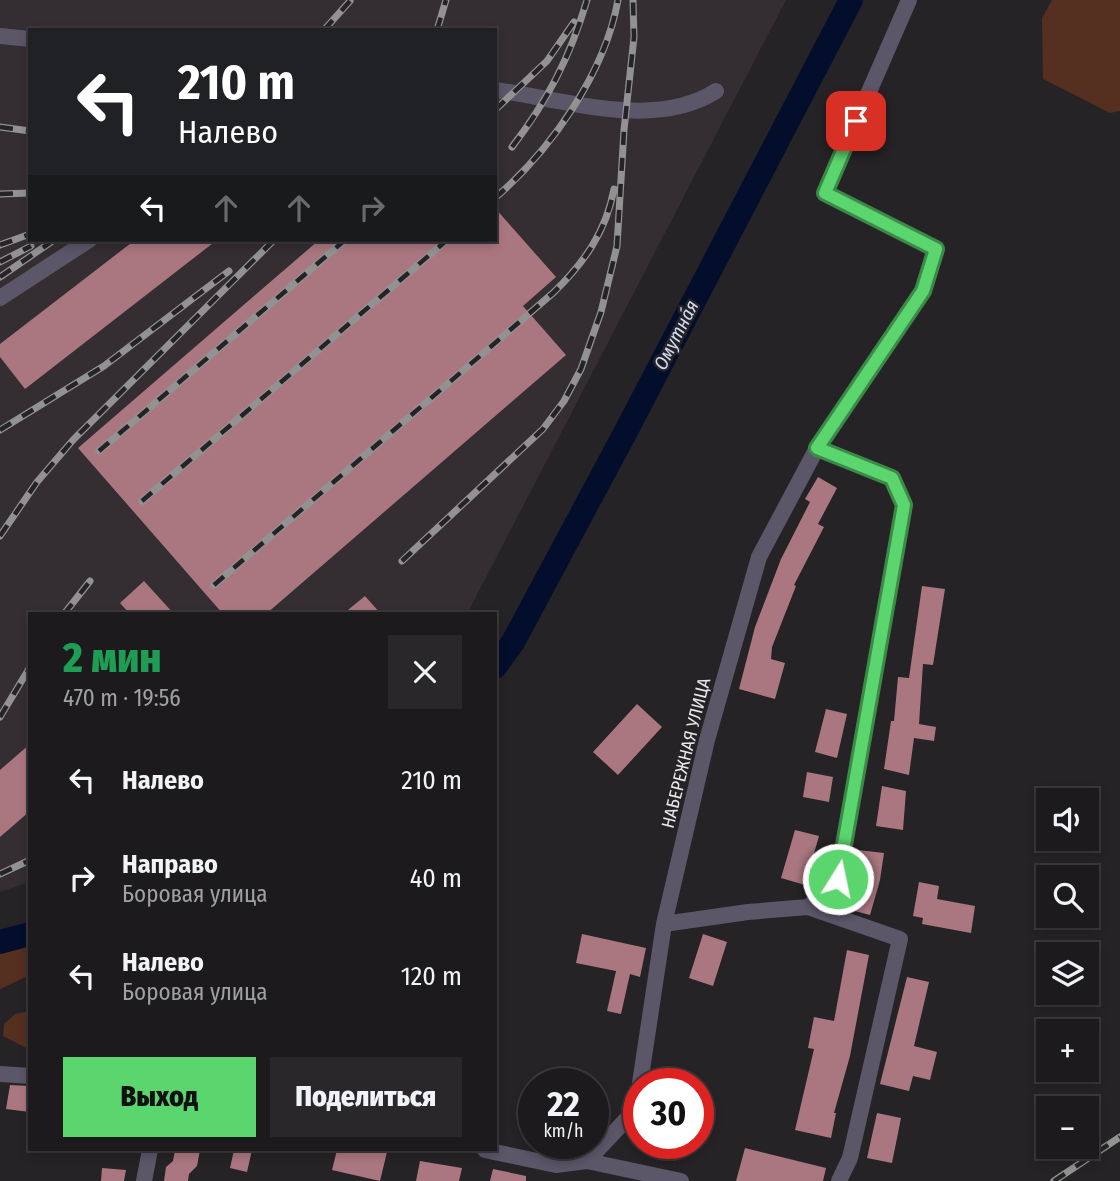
<!DOCTYPE html>
<html lang="ru">
<head>
<meta charset="utf-8">
<style>
  body { margin:0; font-family:"Fira Sans Condensed",sans-serif; background:#292729; color:#f1f3f6; height:100vh; display:flex; flex-direction:column; font-size:26px; white-space:nowrap }
  * { box-sizing:border-box; margin:0 }
  p { font-size:23px; color:#a0a1a3 }
  .icon { flex:none; width:38px; height:38px; fill:none; stroke:currentColor; stroke-width:2; stroke-linecap:round; stroke-linejoin:round }
  .map { position:relative; flex:1; overflow:hidden }
  .sheet { position:absolute; left:28px; top:612px; width:469px; height:539px; display:flex; flex-direction:column; background:#1c1a1c; border-radius:0px; box-shadow:0 4px 10px #0003,0 0 0 2px #3a383b }
  .sheet>* { flex:none }
  .guide { position:absolute; left:28px; top:28px; width:469px; height:214px; border-radius:0px; box-shadow:0 4px 10px #0003,0 0 0 2px #3a383b; background:#202124; color:#fff; overflow:hidden }
  .controls { position:absolute; left:1036px; top:788px; display:grid; gap:14px }
  .controls a { display:grid; place-items:center; width:63px; height:63px; border-radius:0px; background:#1c1a1c; box-shadow:0 4px 10px #0003,0 0 0 2px #3a383b; font-size:35px }
  .speed { position:absolute; left:518px; top:1068px; display:flex; gap:14px; font-size:35px; font-weight:700; text-align:center }
  .speed>* { display:grid; place-content:center; width:91px; height:91px; border-radius:50%; background:#1c1a1c; box-shadow:0 4px 10px #0003,0 0 0 2px #3a383b; line-height:1 }
  .speed small { font-size:18px; font-weight:400 }
  .speed .limit { border:10px solid #d22; background:#fff; color:#111 }
  .pin { position:absolute; display:grid; place-items:center; width:60px; height:60px; color:#fff; margin:-30px; border-radius:14px; box-shadow:0 4px 10px #0006 }
  .me { position:absolute; width:77px; margin:-38px; rotate:10deg; stroke-linejoin:round; filter:drop-shadow(0 0 5px #0008) }
  .turn { display:flex; align-items:center; gap:24px; height:147px; padding:0 35px; font-size:32px }
  .turn .icon { width:91px; height:91px; stroke-width:2.5 }
  .turn b { display:block; font-size:49px; line-height:60px }
  .lanes { display:flex; align-items:center; height:66px; padding:0 35px; background:#0003; justify-content:center; gap:35px; direction:ltr }
  .lanes .off { opacity:.35 }
  .round { display:grid; place-items:center; flex:none; width:74px; height:74px; border-radius:0px; background:#292729 }
  .overview { display:flex; align-items:center; justify-content:space-between; height:119px; padding:0 35px }
  h1 { font-size:42px; font-weight:800; line-height:52px; color:#1e9e55 }
  .primary-button { display:flex; gap:14px; margin-top:auto; padding:14px 35px }
  .primary-button a { flex:1; height:80px; border-radius:0px; background:#5bd56e; color:#111; font-size:28px; font-weight:800; line-height:80px; text-align:center }
  .primary-button a+a { background:#292729; color:#f1f3f6 }
  ul { padding:0; list-style:none }
  li { display:flex; align-items:center; gap:21px; height:98px; padding:0 35px }
  li div { flex:1 }
  li b { display:block; font-size:26px }
  li em { font-style:normal }
  .map>svg:first-child { display:block }
</style>
</head>
<body>
<div class="map">
<svg width="1120" height="1181" viewBox="0 0 1120 1181">
  <rect width="100%" height="100%" fill="#252325"/>
  <path fill="#342d32" fill-rule="evenodd" d="M 0,0 L 786,0 L 467,614 L 30,614 L 30,882 L 0,892 ZM 30,30 L 495,30 L 495,240 L 30,240 Z"/>
  <path fill="#552f20" d="M 1052,0 L 1120,0 L 1120,111 L 1110,113 L 1043,79 L 1042,18 Z
    M 30,945 L 30,975 L 0,989 L 0,950 Z
    M 30,1011 L 30,1050 L 3,1036 L 4,1024 L 15,1014 Z"/>
  <g fill="none" stroke-linecap="round" stroke-linejoin="round">
    <path stroke="#020e2c" stroke-width="24" d="M 495,667 L 513,642 L 624,435 L 851,0
      M 0,942 L 30,934"/>
  </g>
  <path fill="#aa7780" d="M 495,208 L 556,277 L 523,306 L 566,355 L 266,614 L 223,614 L 78,448 L 319,240 L 495,240 Z
    M 135,240 L 217,240 L 25,389 L 0,357 L 0,344 Z
    M 818,477 L 837,488 L 818,524 L 824,527 L 794,585 L 796,586 L 772,647 L 771,659 L 785,663 L 775,699 L 739,689 L 755,627 L 781,559 L 810,502 L 805,499 Z
    M 144,581 L 174,614 L 130,614 L 120,603 Z
    M 922,586 L 945,589 L 933,665 L 923,664 L 919,724 L 936,727 L 934,741 L 914,738 L 909,775 L 884,769 L 891,721 L 894,721 L 898,677 L 909,678 Z
    M 365,596 L 381,614 L 343,614 Z
    M 637,704 L 662,727 L 618,775 L 593,752 Z
    M 826,709 L 847,714 L 837,758 L 815,752 Z
    M 30,744 L 30,811 L 0,837 L 0,770 Z
    M 807,772 L 833,777 L 829,802 L 803,797 Z
    M 882,786 L 906,791 L 903,830 L 876,826 Z
    M 795,830 L 819,836 L 805,885 L 781,878 Z
    M 858,850 L 884,853 L 880,880 L 870,915 L 851,910 L 860,877 L 854,876 Z
    M 919,882 L 939,886 L 937,899 L 975,906 L 971,933 L 922,924 L 923,918 L 913,916 Z
    M 582,934 L 646,948 L 640,977 L 630,974 L 621,1014 L 607,1011 L 616,971 L 576,963 Z
    M 703,934 L 727,942 L 713,986 L 689,978 Z
    M 847,950 L 869,955 L 850,1056 L 834,1113 L 836,1113 L 831,1138 L 795,1130 L 814,1049 L 808,1048 L 814,1017 L 834,1021 Z
    M 907,977 L 929,982 L 914,1046 L 937,1052 L 930,1080 L 913,1076 L 909,1091 L 880,1084 Z
    M 10,1085 L 30,1086 L 30,1112 L 6,1109 Z
    M 877,1113 L 901,1118 L 892,1163 L 867,1158 Z
    M 659,1143 L 679,1143 L 675,1161 L 656,1157 Z
    M 745,1148 L 826,1168 L 823,1181 L 736,1181 Z
    M 175,1150 L 200,1150 L 197,1166 L 189,1174 L 188,1181 L 164,1181 L 166,1167 L 173,1161 Z
    M 234,1150 L 252,1150 L 247,1172 L 230,1168 Z
    M 337,1150 L 376,1150 L 387,1152 L 380,1181 L 332,1170 Z
    M 420,1161 L 462,1168 L 459,1181 L 416,1181 Z
    M 102,1168 L 126,1170 L 124,1181 L 101,1181 Z
    M 493,1169 L 526,1176 L 526,1181 L 490,1181 Z"/>
  <g fill="none" stroke-linecap="round" stroke-linejoin="round">
    <path stroke="#5b5668" stroke-width="16" d="M 0,36 L 30,39
      M 495,90 C 563,99 654,131 716,91
      M 0,298 L 89,240
      M 808,907 L 900,939 L 850,1158 L 839,1181
      M 664,924 L 748,912 L 808,907 L 838,879 L 904,505 L 892,478 L 817,448
      M 0,1074 L 30,1076
      M 640,1083 L 664,924 L 707,740 L 759,557 L 817,448 L 923,291 L 935,249 L 825,193 L 909,0
      M 485,1150 L 556,1165 L 587,1161 L 637,1108 L 639,1094
      M 587,1161 L 681,1181
      M 144,1181 L 150,1150"/>
    <g stroke="#939293" stroke-width="7">
      <path id="rail" d="M 324,30 L 350,1
        M 437,30 L 446,0
        M 495,110 L 547,61 L 574,22
        M 0,127 L 30,131
        M 512,147 C 548,100 570,57 587,0
        M 0,194 L 30,193
        M 495,198 C 551,150 605,73 618,0
        M 0,245 L 30,234
        M 0,262 L 31,246
        M 0,277 L 54,240
        M 0,430 L 104,366 L 229,271
        M 99,451 L 345,240
        M 142,501 L 447,240
        M 0,536 L 37,482 L 73,440 L 274,240
        M 402,561 L 543,429 L 564,401 L 581,369 L 601,312 L 617,246 L 624,130 L 634,37 L 633,0
        M 214,585 L 553,293 C 584,263 606,232 614,189
        M 64,614 L 90,581
        M 0,717 L 30,667
        M 0,874 L 30,860
        M 1054,1181 L 1120,1137"/>
    </g>
    <use href="#rail" stroke="#252325" stroke-width="4.5" stroke-dasharray="13" stroke-linecap="butt"/>
  </g>
  <g fill="none" stroke-linecap="round" stroke-linejoin="round">
    <g stroke="#3b8a48" stroke-width="18">
      <path id="route" d="M 838,879 L 904,505 L 892,478 L 817,448 L 923,291 L 936,249 L 825,193 L 856,121"/>
    </g>
    <use href="#route" stroke="#5bd56e" stroke-width="12"/>
  </g>
  <g text-anchor="middle" dominant-baseline="central" stroke-width="5" stroke-linejoin="round" paint-order="stroke">
    <g font-size="18" fill="#ebeaeb" stroke="#252325">
      <text transform="translate(686 753) rotate(-76)">НАБЕРЕЖНАЯ УЛИЦА</text>
    </g>
    <g font-size="19" font-style="italic" fill="#cedcf5" stroke="#252325">
      <text transform="translate(676 335) rotate(-63)">Омутна́я</text>
    </g>
  </g>
</svg>
<div class="controls">
<a><svg class="icon" aria-label="sound" viewBox="0 0 24 24"><path d="M4 9h4l5-4v14l-5-4H4zM17 9q2 3 0 6"/></svg></a>
<a><svg class="icon" aria-label="search" viewBox="0 0 24 24"><circle cx="10" cy="10" r="6"/><path d="M15 15l6 6"/></svg></a>
<a><svg class="icon" aria-label="layers" viewBox="0 0 24 24"><path d="M12 4l9 5-9 5-9-5zM3 14l9 5 9-5"/></svg></a>
<a>+</a>
<a>−</a>
</div>
<div class="speed"><div>22<small>km/h</small></div><div class="limit">30</div></div>
<div class="pin" style="left:856px;top:121px;background:#d93025"><svg class="icon" aria-label="arrive" viewBox="0 0 24 24"><path d="M6 21V4h12l-3 4 3 4H6"/></svg></div>
<svg class="me" style="left:838px;top:879px" viewBox="-20 -20 40 40"><circle r="17" fill="#5bd56e" stroke="#fff" stroke-width="3"/><path d="M0-11L8 9 0 5-8 9z" fill="#fff"/></svg>
<div class="guide">
<div class="turn"><svg class="icon" aria-label="left" viewBox="0 0 24 24"><path d="M17 20v-9H6M10 6l-5 5 5 5"/></svg><div><b>210 m</b>Налево</div></div>
<div class="lanes"><svg class="icon" aria-label="left" viewBox="0 0 24 24"><path d="M17 20v-9H6M10 6l-5 5 5 5"/></svg><svg class="icon off" aria-label="ahead" viewBox="0 0 24 24"><path d="M12 20V5M6 11l6-6 6 6"/></svg><svg class="icon off" aria-label="ahead" viewBox="0 0 24 24"><path d="M12 20V5M6 11l6-6 6 6"/></svg><svg class="icon off" aria-label="right" viewBox="0 0 24 24"><path d="M7 20v-9h11M14 6l5 5-5 5"/></svg></div>
</div>
<section class="sheet">
<div class="overview"><div><h1>2 мин</h1><p>470 m · 19:56</p></div><a class="round"><svg class="icon" aria-label="close" viewBox="0 0 24 24"><path d="M6 6l12 12M18 6L6 18"/></svg></a></div>
<ul>
<li><svg class="icon" aria-label="left" viewBox="0 0 24 24"><path d="M17 20v-9H6M10 6l-5 5 5 5"/></svg><div><b>Налево</b></div><em>210 m</em></li>
<li><svg class="icon" aria-label="right" viewBox="0 0 24 24"><path d="M7 20v-9h11M14 6l5 5-5 5"/></svg><div><b>Направо</b><p>Боровая улица</p></div><em>40 m</em></li>
<li><svg class="icon" aria-label="left" viewBox="0 0 24 24"><path d="M17 20v-9H6M10 6l-5 5 5 5"/></svg><div><b>Налево</b><p>Боровая улица</p></div><em>120 m</em></li>
</ul>
<div class="primary-button"><a>Выход</a><a>Поделиться</a></div>
</section>
</div>
</body>
</html>
